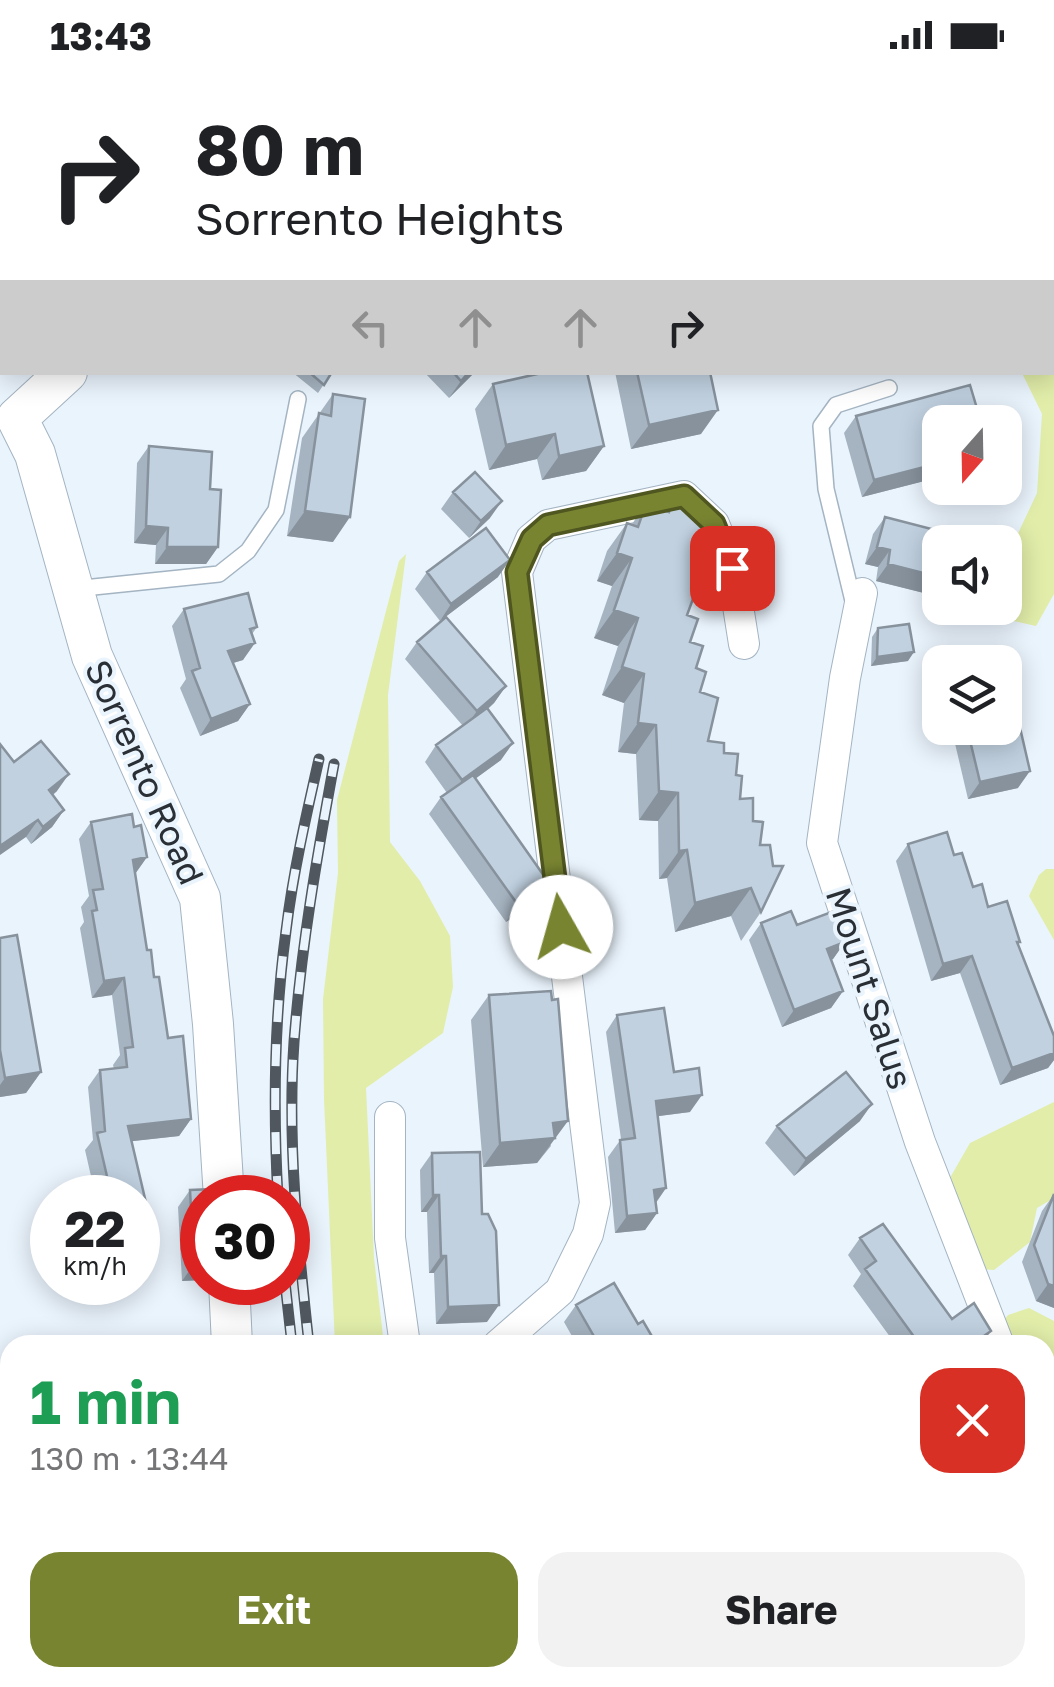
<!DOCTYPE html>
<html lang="en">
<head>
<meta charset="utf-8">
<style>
  body { margin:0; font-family:"Golos Text",sans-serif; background:#f2f2f2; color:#202124; height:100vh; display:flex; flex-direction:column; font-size:38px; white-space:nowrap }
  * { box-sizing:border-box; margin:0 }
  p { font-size:32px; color:#757577 }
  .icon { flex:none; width:55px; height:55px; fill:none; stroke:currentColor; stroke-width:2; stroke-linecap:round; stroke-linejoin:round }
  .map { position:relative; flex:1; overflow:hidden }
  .panel { position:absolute; left:0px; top:1265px; width:1055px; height:352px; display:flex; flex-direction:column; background:#fff; border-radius:30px 30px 0 0; box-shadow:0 5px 25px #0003 }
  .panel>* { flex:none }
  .hud { position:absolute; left:0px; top:0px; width:1055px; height:305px; box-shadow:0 5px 25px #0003; background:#fff; color:#202124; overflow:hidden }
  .needle { width:65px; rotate:200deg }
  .fabs { position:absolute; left:922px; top:335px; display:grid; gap:20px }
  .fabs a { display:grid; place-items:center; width:100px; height:100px; border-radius:20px; background:#fff; box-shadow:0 5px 25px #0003; font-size:50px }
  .speed { position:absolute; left:30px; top:1105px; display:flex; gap:20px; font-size:50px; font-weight:700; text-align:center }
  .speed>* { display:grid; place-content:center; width:130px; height:130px; border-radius:50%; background:#fff; box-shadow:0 5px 25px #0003; line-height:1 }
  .speed small { font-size:25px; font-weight:400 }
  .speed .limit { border:15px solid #d22; background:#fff; color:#111 }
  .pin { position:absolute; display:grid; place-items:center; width:85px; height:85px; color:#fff; margin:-42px; border-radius:20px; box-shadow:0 5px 15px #0006 }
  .me { position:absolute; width:110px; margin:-55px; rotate:353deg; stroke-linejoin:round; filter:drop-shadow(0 0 8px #0008) }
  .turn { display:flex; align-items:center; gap:35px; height:210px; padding:0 30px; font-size:45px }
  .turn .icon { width:130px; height:130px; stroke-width:2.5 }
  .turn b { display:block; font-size:70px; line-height:85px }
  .lanes { display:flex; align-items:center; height:95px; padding:0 30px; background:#0003; justify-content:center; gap:50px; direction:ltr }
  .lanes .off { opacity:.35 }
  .round { display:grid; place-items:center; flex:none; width:105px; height:105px; border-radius:30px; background:#f2f2f2 }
  .head { display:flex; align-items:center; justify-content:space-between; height:170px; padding:0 30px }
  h1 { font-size:60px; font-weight:700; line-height:75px; color:#1e9e55 }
  .primary-button { display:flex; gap:20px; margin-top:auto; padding:20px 30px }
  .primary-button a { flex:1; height:115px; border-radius:30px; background:#798431; color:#fff; font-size:40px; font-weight:700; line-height:115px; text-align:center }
  .primary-button a+a { background:#f2f2f2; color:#202124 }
  .status { display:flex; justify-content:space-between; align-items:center; height:70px; padding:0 50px; background:#fff; direction:ltr }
  .status svg { height:28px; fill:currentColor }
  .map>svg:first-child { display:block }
</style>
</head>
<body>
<div class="status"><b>13:43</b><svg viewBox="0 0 49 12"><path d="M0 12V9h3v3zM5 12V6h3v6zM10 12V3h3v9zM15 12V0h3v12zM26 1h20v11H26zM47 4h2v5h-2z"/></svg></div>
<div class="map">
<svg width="1054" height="1617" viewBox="0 0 1054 1617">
  <rect width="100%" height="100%" fill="#eaf4fd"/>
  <path fill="#e1eda9" d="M 1054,205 L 1054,524 L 1036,556 L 1009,550 L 1005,536 L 1005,491 L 1037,423 L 1042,344 L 1022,303 L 1052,302 Z
    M 406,484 L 388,625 L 390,772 L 420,811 L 450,866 L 453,917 L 443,963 L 366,1018 L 374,1188 L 384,1275 L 335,1275 L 324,1029 L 323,929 L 338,803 L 337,730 L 399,491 Z
    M 1046,799 L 1054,799 L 1054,870 L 1029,826 L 1039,805 Z
    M 1054,1032 L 1054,1128 L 1037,1138 L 1030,1172 L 994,1200 L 979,1199 L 948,1120 L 951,1106 L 970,1073 Z
    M 1029,1238 L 1054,1251 L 1054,1373 L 1045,1357 L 1045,1275 L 1007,1275 L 1000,1256 L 1008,1245 Z"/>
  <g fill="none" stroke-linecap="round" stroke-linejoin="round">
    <g stroke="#a4b4c2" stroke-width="18">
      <path id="service" d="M 319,2 L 328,0
        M 74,519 L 219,504 L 248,481 L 276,440 L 298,329
        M 854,535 L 826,419 L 821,356 L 836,335 L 889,318"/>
    </g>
    <g stroke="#a4b4c2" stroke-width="32">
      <path id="minor" d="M 862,523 L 845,608 L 822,773 L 920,1072 L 999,1275
        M 390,1047 L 390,1168 L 405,1275
        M 498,1275 L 560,1221 L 588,1164 L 595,1133 L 517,502 L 531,469 L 548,455 L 684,426 L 714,454 L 732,498 L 744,574
        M 1045,1392 L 1054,1411
        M 1045,1524 L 1054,1525
        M 455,1608 L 462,1617
        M 994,1608 L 1008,1617
        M 392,1617 L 421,1608"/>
    </g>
    <g stroke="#a4b4c2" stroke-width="42">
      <path id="secondary" d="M 931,2 L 935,0
        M 67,302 L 17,348 L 35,384 L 92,586 L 200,828 L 213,954 L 224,1128
        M 229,1212 L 232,1275
        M 295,1608 L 297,1617"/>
    </g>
    <use href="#service" stroke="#fff" stroke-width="15"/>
    <use href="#minor" stroke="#fff" stroke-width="30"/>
    <use href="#secondary" stroke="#fff" stroke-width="40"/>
    <g stroke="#50575e" stroke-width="11">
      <path id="rail" d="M 733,2 L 736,0
        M 758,2 L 761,0
        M 278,1128 C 273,1039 274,949 286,861 C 293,803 306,746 319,689
        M 285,1212 L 292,1275
        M 309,1275 C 298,1174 287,1073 294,972 C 301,878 317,786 334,694
        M 366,1608 L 368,1617
        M 383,1608 L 386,1617"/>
    </g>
    <use href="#rail" stroke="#eaf4fd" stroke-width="8" stroke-dasharray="22" stroke-linecap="butt"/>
  </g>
  <path fill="#a6b4c1" d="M 292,302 L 332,302 L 318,323 Z
    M 424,302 L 475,302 L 449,328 Z
    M 615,302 L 710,302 L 701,364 L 631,379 Z
    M 493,314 L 604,376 L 586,401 L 542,410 L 537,389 L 489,400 L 475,339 Z
    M 333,324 L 333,472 L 287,466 L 302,368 Z
    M 856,346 L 940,352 L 940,407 L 862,427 L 844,363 Z
    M 149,376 L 210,419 L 218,477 L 206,494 L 155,494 L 156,475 L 134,473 L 137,393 Z
    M 453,422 L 490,448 L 469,468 L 441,439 Z
    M 646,434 L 666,441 L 671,434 L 690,572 L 708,671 L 724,683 L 736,705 L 740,729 L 753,751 L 760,775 L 761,842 L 741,871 L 731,846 L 675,862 L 667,808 L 659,809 L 658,751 L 639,750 L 636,684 L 618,682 L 624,633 L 602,625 L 618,576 L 594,568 L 612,516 L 597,511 L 607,481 L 627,453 L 632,454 Z
    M 885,447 L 928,524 L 876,511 L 878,497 L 865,494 L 873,464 Z
    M 427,502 L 498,507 L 440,551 L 415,519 Z
    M 184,539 L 257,557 L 252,564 L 243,590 L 233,593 L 250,634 L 238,651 L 200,666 L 180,618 L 186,609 L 172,556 Z
    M 878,558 L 908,591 L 871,596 L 872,567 Z
    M 417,572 L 506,616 L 494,633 L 488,639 L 501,690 L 475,709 L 537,830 L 506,852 L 429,744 L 441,727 L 447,723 L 425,692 L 436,675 L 463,656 L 405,589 Z
    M 958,658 L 1005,658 L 1018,718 L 968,729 L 953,665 Z
    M 14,692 L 57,721 L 53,725 L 64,740 L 52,757 L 31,774 L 26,767 Z
    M 91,752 L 134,757 L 147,787 L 135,804 L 147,880 L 168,968 L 191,1049 L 179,1066 L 132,1071 L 138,1128 L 96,1128 L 85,1080 L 93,1070 L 88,1017 L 100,1000 L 114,999 L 113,995 L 120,985 L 112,925 L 92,928 L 80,858 L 84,852 L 81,837 L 89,826 L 79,769 Z
    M 908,774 L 954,785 L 973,817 L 1018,874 L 1054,966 L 1054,990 L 1048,998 L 1000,1015 L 960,903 L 931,911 L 896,791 Z
    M 761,853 L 797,855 L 845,872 L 833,889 L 831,890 L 843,921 L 831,938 L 782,957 L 749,870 Z
    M 0,868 L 41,1002 L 26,1023 L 0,1027 Z
    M 489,925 L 551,1076 L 537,1093 L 483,1097 L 471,950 Z
    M 617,945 L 674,1002 L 690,1042 L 658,1046 L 666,1118 L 656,1133 L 657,1143 L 645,1160 L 615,1163 L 608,1087 L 621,1069 L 606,962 Z
    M 860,1051 L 794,1106 L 765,1073 L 777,1056 Z
    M 432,1083 L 487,1252 L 436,1254 L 434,1203 L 429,1203 L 427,1142 L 421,1142 L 420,1100 Z
    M 190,1120 L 202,1210 L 182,1211 L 178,1137 Z
    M 1054,1124 L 1054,1238 L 1036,1231 L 1022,1192 L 1042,1141 Z
    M 860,1168 L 952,1249 L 981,1275 L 896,1275 L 853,1216 L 861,1204 L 848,1185 Z
    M 576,1235 L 638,1254 L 657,1275 L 577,1275 L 564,1252 Z
    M 10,1367 L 10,1446 L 0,1437 L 0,1378 Z
    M 192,1608 L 227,1608 L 214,1617 L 200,1617 Z
    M 551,1608 L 637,1608 L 642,1617 L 553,1617 L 549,1610 Z
    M 744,1608 L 812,1608 L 817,1617 L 748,1617 Z"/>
  <path fill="#87929d" d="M 469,302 L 475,302 L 449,328 L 461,311 Z
    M 718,340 L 701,364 L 631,379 L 649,355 Z
    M 555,364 L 537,389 L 489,400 L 506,375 Z
    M 604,376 L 586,401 L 542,410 L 559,386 Z
    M 940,393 L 940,407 L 862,427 L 874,410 Z
    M 502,431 L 490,448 L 469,468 L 481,451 Z
    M 305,441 L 350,447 L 333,472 L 287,466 Z
    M 146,456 L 168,458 L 156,475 L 134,473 Z
    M 167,477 L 218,477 L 206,494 L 155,494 Z
    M 877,477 L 890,480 L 878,497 L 865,494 Z
    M 617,483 L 632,488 L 612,516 L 597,511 Z
    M 510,490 L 498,507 L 440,551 L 451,534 Z
    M 888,494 L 939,507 L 928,524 L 876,511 Z
    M 614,540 L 638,548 L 618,576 L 594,568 Z
    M 255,573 L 243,590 L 216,598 L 228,581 Z
    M 914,582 L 908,591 L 871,596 L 877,587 Z
    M 622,597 L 644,604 L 624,633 L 602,625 Z
    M 506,616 L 494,633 L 465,658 L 477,641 Z
    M 250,634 L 238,651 L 200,666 L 211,649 Z
    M 638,653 L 656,655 L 636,684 L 618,682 Z
    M 513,673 L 501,690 L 450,727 L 462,710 Z
    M 1030,701 L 1018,718 L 968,729 L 980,712 Z
    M 69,704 L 57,721 L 37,737 L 49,720 Z
    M 659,721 L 678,723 L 658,751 L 639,750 Z
    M 64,740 L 52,757 L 31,774 L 43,757 Z
    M 38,750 L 26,767 L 0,785 L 0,776 Z
    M 687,780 L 667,808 L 659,809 L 679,781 Z
    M 147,787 L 135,804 L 133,790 Z
    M 549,813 L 537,830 L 506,852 L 518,835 Z
    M 751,818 L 731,846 L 675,862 L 695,833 Z
    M 845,872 L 833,889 L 815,896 L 827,879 Z
    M 972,886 L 960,903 L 931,911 L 943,894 Z
    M 124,908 L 112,925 L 92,928 L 104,911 Z
    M 843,921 L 831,938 L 782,957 L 794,940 Z
    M 1054,983 L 1054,990 L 1048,998 L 1000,1015 L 1012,998 Z
    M 41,1002 L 26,1023 L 0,1027 L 0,1015 L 5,1008 Z
    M 702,1025 L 690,1042 L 644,1048 L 656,1031 Z
    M 872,1034 L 860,1051 L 794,1106 L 806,1089 Z
    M 191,1049 L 179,1066 L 116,1073 L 128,1056 Z
    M 568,1051 L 537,1093 L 483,1097 L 500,1073 L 553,1053 Z
    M 666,1118 L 654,1135 L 654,1120 Z
    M 433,1125 L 439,1125 L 427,1142 L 421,1142 Z
    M 147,1137 L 138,1150 L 138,1139 Z
    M 657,1143 L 645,1160 L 615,1163 L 627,1146 Z
    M 441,1186 L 446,1186 L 434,1203 L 429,1203 Z
    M 202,1193 L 202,1210 L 182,1211 L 194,1194 Z
    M 1048,1214 L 1054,1216 L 1054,1238 L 1036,1231 Z
    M 499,1235 L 487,1252 L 436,1254 L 448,1237 Z
    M 991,1261 L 981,1275 L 971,1275 Z
    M 10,1340 L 10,1342 L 0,1355 L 0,1350 Z
    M 216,1608 L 227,1608 L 214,1617 L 210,1617 Z"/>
  <path fill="#c1d1e0" stroke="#87929d" stroke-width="2.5" d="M 362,0 L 406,0 L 438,2 L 438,0 L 461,0 L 495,2 L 349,2 Z
    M 1052,53 L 1054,53 L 1054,126 L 1052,126 Z
    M 309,302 L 332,302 L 324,315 Z
    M 453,302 L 469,302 L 461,311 Z
    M 546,302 L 587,302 L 604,376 L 559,386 L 555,364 L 506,375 L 493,314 Z
    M 637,302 L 710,302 L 718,340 L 649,355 Z
    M 970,315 L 981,352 L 940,352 L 940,393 L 874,410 L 856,346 Z
    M 333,324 L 365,329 L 350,447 L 305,441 L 319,343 L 331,346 Z
    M 149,376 L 212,382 L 210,419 L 221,420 L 218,477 L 167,477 L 168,458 L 146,456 Z
    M 475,402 L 502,431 L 481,451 L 453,422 Z
    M 646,434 L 669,442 L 671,434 L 702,445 L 701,449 L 720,456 L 687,545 L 698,549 L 690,572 L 703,576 L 696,598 L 706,602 L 700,622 L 718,628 L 708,671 L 724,673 L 724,683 L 738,684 L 736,705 L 742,706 L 740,729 L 753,728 L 753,751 L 763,752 L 760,775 L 770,775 L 773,796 L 783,796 L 761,842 L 751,818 L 695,833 L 687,780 L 679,781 L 678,723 L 659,721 L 656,655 L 638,653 L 644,604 L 622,597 L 638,548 L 614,540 L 632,488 L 617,483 L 627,453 L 638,457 Z
    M 885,447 L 951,464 L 948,472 L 940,472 L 939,507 L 888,494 L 890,480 L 877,477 Z
    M 486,458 L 510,490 L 451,534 L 427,502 Z
    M 248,523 L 257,557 L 250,559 L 255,573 L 228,581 L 250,634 L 211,649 L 192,601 L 200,598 L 184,539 Z
    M 446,547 L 506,616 L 477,641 L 417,572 Z
    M 909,554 L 914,582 L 877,587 L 878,558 Z
    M 1015,636 L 1030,701 L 980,712 L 967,658 L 1005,658 L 1005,639 Z
    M 487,638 L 513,673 L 462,710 L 436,675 Z
    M 41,671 L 69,704 L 49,720 L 64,740 L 43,757 L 38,750 L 0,776 L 0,674 L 14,692 Z
    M 473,705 L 549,813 L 518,835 L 441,727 Z
    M 132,744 L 134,757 L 141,755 L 147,787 L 133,790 L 147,880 L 151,880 L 154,907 L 159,907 L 168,968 L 183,966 L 191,1049 L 128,1056 L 147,1137 L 138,1139 L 138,1128 L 112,1128 L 97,1063 L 105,1061 L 100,1000 L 127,997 L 125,978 L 133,977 L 124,908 L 104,911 L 92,841 L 97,840 L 93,820 L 103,819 L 91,752 Z
    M 947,762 L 954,785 L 962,783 L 973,817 L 982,814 L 988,837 L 1007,831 L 1020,872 L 1017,872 L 1054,966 L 1054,983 L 1012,998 L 972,886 L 943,894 L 908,774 Z
    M 791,841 L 797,855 L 834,841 L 845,872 L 827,879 L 843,921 L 794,940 L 761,853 Z
    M 17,865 L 41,1002 L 5,1008 L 0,980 L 0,868 Z
    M 551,921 L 552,930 L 558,929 L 568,1051 L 553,1053 L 555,1068 L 500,1073 L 489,925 Z
    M 664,938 L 674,1002 L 699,998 L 702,1025 L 656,1031 L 666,1118 L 654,1120 L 657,1143 L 627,1146 L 620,1070 L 635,1068 L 617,945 Z
    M 846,1002 L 872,1034 L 806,1089 L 777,1056 Z
    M 480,1082 L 482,1144 L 488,1144 L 496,1161 L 499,1235 L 448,1237 L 446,1186 L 441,1186 L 439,1125 L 433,1125 L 432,1083 Z
    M 214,1119 L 220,1128 L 202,1128 L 202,1193 L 194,1194 L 190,1120 Z
    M 1054,1124 L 1054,1216 L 1048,1214 L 1034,1175 Z
    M 883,1154 L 952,1249 L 974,1233 L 991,1261 L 971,1275 L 963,1275 L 959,1269 L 950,1275 L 920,1275 L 865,1199 L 876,1191 L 860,1168 Z
    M 614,1213 L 638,1254 L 643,1251 L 657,1275 L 599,1275 L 576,1235 Z
    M 0,1317 L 10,1327 L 10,1340 L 0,1350 Z
    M 10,1367 L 10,1418 L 0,1409 L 0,1378 Z
    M 569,1608 L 637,1608 L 642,1617 L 574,1617 Z
    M 763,1608 L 812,1608 L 817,1617 L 768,1617 Z"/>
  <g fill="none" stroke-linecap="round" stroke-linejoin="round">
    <g stroke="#4f5620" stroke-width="25">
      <path id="route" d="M 561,857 L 517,502 L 532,469 L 548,455 L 684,426 L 714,454 L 732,498"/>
    </g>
    <use href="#route" stroke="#798431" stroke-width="18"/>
  </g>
  <g text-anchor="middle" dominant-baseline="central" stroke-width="8" stroke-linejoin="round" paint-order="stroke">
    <g font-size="35" fill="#292f35" stroke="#eaf4fd">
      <text transform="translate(145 702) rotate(66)">Sorrento Road</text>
      <text transform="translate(870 918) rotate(72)">Mount Salus</text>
    </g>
  </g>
</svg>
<div class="fabs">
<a><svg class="needle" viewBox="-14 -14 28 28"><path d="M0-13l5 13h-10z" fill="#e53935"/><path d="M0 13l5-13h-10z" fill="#757577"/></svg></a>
<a><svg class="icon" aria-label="sound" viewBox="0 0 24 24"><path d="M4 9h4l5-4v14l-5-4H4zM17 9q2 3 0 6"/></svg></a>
<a><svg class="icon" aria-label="layers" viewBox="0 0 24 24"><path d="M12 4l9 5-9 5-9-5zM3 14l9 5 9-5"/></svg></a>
</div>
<div class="speed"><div>22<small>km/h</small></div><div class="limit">30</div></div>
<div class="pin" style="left:732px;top:498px;background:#d93025"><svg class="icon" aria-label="arrive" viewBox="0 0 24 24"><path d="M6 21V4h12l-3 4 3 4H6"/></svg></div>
<svg class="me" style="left:561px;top:857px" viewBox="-20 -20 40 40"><circle r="19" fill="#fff"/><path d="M0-13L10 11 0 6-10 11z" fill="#798431"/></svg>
<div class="hud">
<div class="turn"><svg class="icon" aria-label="right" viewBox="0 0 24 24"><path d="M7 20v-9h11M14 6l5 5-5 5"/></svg><div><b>80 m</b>Sorrento Heights</div></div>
<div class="lanes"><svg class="icon off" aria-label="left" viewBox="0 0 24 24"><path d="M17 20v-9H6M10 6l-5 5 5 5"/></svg><svg class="icon off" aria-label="ahead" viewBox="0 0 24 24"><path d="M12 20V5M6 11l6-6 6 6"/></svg><svg class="icon off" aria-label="ahead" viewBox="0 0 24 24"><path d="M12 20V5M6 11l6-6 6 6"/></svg><svg class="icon" aria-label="right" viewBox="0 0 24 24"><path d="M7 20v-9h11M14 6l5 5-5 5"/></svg></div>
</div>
<section class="panel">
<div class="head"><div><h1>1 min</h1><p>130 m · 13:44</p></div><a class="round" style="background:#d93025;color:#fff"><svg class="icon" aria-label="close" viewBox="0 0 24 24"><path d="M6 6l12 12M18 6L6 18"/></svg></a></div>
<div class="primary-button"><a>Exit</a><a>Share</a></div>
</section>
</div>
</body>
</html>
